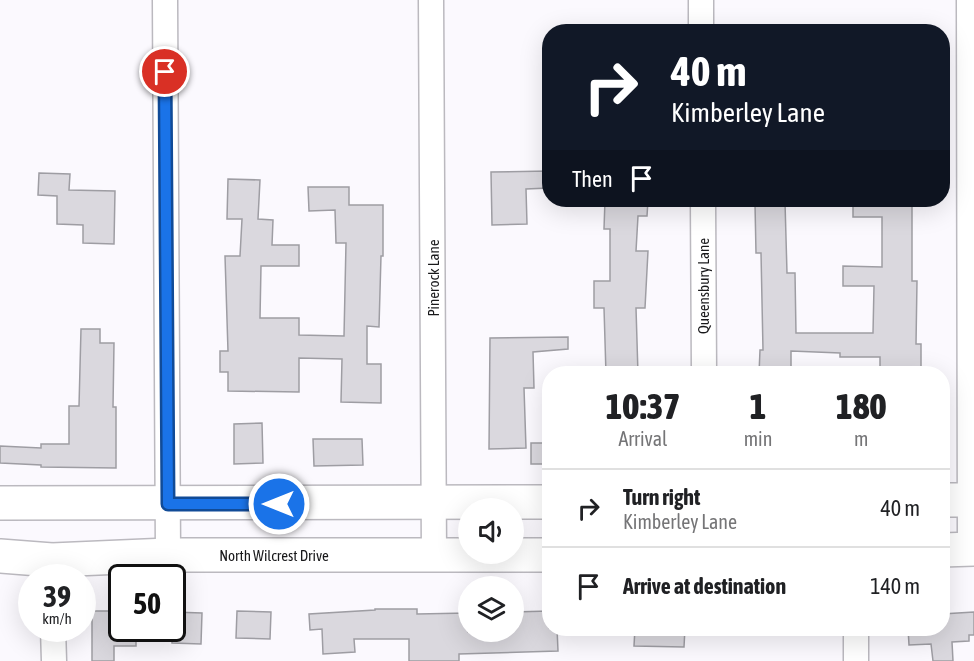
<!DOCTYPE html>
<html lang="en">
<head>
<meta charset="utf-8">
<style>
  body { margin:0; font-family:"Asap Condensed",sans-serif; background:#f2f2f2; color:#202124; height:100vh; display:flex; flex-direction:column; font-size:22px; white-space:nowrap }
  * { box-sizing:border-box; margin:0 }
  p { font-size:20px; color:#757577 }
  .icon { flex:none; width:33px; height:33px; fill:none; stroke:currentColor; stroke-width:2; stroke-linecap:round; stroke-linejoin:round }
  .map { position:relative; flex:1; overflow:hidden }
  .side { position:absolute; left:542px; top:366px; width:408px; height:270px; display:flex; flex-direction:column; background:#fff; border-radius:24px; box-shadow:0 6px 24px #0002 }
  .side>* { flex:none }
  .top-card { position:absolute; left:542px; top:24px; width:408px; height:183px; border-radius:24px; box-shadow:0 6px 24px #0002; background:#111827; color:#fff; overflow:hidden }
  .buttons { position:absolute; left:458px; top:498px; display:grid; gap:12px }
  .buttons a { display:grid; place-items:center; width:66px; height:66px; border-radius:50%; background:#fff; box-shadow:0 6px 24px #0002; font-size:30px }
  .speed { position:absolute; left:18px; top:564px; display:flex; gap:12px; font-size:30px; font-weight:700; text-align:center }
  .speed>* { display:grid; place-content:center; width:78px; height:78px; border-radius:50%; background:#fff; box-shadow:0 6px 24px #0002; line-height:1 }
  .speed small { font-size:15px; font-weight:400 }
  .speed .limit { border:3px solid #111; border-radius:9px; background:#fff; color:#111 }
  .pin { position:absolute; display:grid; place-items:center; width:51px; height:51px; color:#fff; margin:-26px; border:3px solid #fff; border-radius:50%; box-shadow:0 2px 6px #0007 }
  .me { position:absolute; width:66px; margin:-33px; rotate:270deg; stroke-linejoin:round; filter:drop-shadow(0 0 4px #0008) }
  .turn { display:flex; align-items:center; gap:21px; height:126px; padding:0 30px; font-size:27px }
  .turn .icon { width:78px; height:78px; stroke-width:2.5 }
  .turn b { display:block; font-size:42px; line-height:51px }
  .then { display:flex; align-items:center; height:57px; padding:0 30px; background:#0003; gap:12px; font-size:22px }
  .eta { display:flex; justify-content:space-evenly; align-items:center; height:102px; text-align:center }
  .eta b { font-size:36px; font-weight:800; line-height:42px }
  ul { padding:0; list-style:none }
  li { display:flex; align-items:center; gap:18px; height:78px; padding:0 30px; border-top:2px solid #e0e0e0 }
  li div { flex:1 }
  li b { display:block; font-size:22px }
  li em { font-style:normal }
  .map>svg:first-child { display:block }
</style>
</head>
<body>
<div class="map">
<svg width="974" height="661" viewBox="0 0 974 661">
  <rect width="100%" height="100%" fill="#fbf9fe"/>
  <path fill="#dad8de" stroke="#9e9da3" stroke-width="1.5" d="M 549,171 L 549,188 L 526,189 L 527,224 L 492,225 L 491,172 Z
    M 39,173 L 70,174 L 69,190 L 115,191 L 114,244 L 83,243 L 83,225 L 57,224 L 57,196 L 38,195 Z
    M 228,179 L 260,180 L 258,219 L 273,220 L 272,245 L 299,245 L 299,266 L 261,266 L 260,318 L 299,318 L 299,335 L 344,336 L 346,243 L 336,243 L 335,210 L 309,211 L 308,187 L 349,187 L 349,205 L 383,205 L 383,256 L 381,256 L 379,327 L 367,326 L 367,364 L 381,364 L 381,403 L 341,402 L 342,359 L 299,358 L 299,392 L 228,391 L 228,372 L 220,372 L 220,351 L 228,351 L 225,256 L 240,256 L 242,219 L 227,219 Z
    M 605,200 L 648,200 L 647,216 L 638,216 L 636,251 L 648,251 L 645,308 L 636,308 L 638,374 L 606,374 L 604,308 L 594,308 L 594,281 L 610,281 L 610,229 L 604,229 Z
    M 853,201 L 912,201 L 912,281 L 917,281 L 916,344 L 921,344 L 921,374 L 880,374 L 880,357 L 840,357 L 840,353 L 791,351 L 791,374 L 759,374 L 760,350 L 763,350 L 761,253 L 756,253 L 755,204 L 785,202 L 787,273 L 795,273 L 796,333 L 873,333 L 874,286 L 843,286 L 843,266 L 882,267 L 882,217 L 853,217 Z
    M 81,329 L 100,329 L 100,343 L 114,343 L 113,407 L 116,407 L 116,468 L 41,467 L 41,465 L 0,463 L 0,446 L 41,448 L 41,444 L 69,444 L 69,406 L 79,406 Z
    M 568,337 L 568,349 L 533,352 L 534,388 L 524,388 L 526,448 L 489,449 L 490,338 Z
    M 262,423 L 263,463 L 234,464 L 234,424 Z
    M 313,439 L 362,439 L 363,465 L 314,466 Z
    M 531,443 L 549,443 L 549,464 L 531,464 Z
    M 375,609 L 417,609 L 417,614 L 468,613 L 468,632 L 513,632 L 513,612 L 549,611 L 549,628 L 557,628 L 558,651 L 459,654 L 459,661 L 409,661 L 409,639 L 354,639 L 355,652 L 323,654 L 322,629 L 310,630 L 309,614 L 375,610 Z
    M 92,611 L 122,611 L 122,628 L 136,628 L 136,646 L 114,646 L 114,661 L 92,661 Z
    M 237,611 L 271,612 L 270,639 L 236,638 Z
    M 172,612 L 202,613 L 201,644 L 172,643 Z
    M 974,612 L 974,635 L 969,635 L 969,641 L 952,642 L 953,661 L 933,661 L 931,644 L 909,645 L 908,628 L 942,628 L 942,614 Z
    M 635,628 L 685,628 L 684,647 L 634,646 Z"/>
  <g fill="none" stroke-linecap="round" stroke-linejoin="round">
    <g stroke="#bbb9bf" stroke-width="27">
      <path id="street" d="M 165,0 L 168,555
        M 431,0 L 434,556
        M 701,0 L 701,32
        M 969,0 L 970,549
        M 703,200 L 704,374
        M 53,628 L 54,661
        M 856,661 L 856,628"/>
    </g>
    <g stroke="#bbb9bf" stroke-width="36">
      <path id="secondary" d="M 942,500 L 974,500
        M 0,503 L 549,502
        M 942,550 L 974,549
        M 0,556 L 52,560 L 168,555 L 549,555"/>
    </g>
    <use href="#street" stroke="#fff" stroke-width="24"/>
    <use href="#secondary" stroke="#fff" stroke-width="33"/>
  </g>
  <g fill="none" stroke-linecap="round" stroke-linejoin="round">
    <g stroke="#114b97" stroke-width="15">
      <path id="route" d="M 165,72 L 168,504 L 279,504"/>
    </g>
    <use href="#route" stroke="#1a73e8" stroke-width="10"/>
  </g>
  <g text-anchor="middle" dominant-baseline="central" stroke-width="4.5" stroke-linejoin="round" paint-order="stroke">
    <g font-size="15" fill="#18181a" stroke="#fff">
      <text transform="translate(433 278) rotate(-90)">Pinerock Lane</text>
      <text transform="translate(703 286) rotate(-90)">Queensbury Lane</text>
      <text x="274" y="555">North Wilcrest Drive</text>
    </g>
  </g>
</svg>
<div class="buttons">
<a><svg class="icon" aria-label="sound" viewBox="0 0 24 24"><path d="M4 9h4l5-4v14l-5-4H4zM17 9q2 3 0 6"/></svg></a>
<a><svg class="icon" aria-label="layers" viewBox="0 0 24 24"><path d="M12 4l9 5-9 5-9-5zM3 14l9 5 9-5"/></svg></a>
</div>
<div class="speed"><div>39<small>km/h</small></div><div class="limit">50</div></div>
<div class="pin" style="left:165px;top:72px;background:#d93025"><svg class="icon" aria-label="arrive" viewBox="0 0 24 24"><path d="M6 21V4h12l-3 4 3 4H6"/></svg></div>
<svg class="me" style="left:279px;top:504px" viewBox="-20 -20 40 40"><circle r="17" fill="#1a73e8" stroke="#fff" stroke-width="3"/><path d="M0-11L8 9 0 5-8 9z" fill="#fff"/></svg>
<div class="top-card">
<div class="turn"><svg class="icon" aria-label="right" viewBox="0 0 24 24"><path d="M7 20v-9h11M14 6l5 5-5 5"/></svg><div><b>40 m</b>Kimberley Lane</div></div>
<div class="then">Then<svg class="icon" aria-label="arrive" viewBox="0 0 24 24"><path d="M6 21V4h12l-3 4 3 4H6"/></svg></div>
</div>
<section class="side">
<div class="eta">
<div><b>10:37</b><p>Arrival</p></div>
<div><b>1</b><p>min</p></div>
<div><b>180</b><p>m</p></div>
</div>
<ul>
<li><svg class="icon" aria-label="right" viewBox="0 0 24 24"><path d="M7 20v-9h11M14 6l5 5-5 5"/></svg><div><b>Turn right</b><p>Kimberley Lane</p></div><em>40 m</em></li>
<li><svg class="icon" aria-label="arrive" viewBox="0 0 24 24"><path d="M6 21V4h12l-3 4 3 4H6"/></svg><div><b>Arrive at destination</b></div><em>140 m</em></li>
</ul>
</section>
</div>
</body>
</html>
